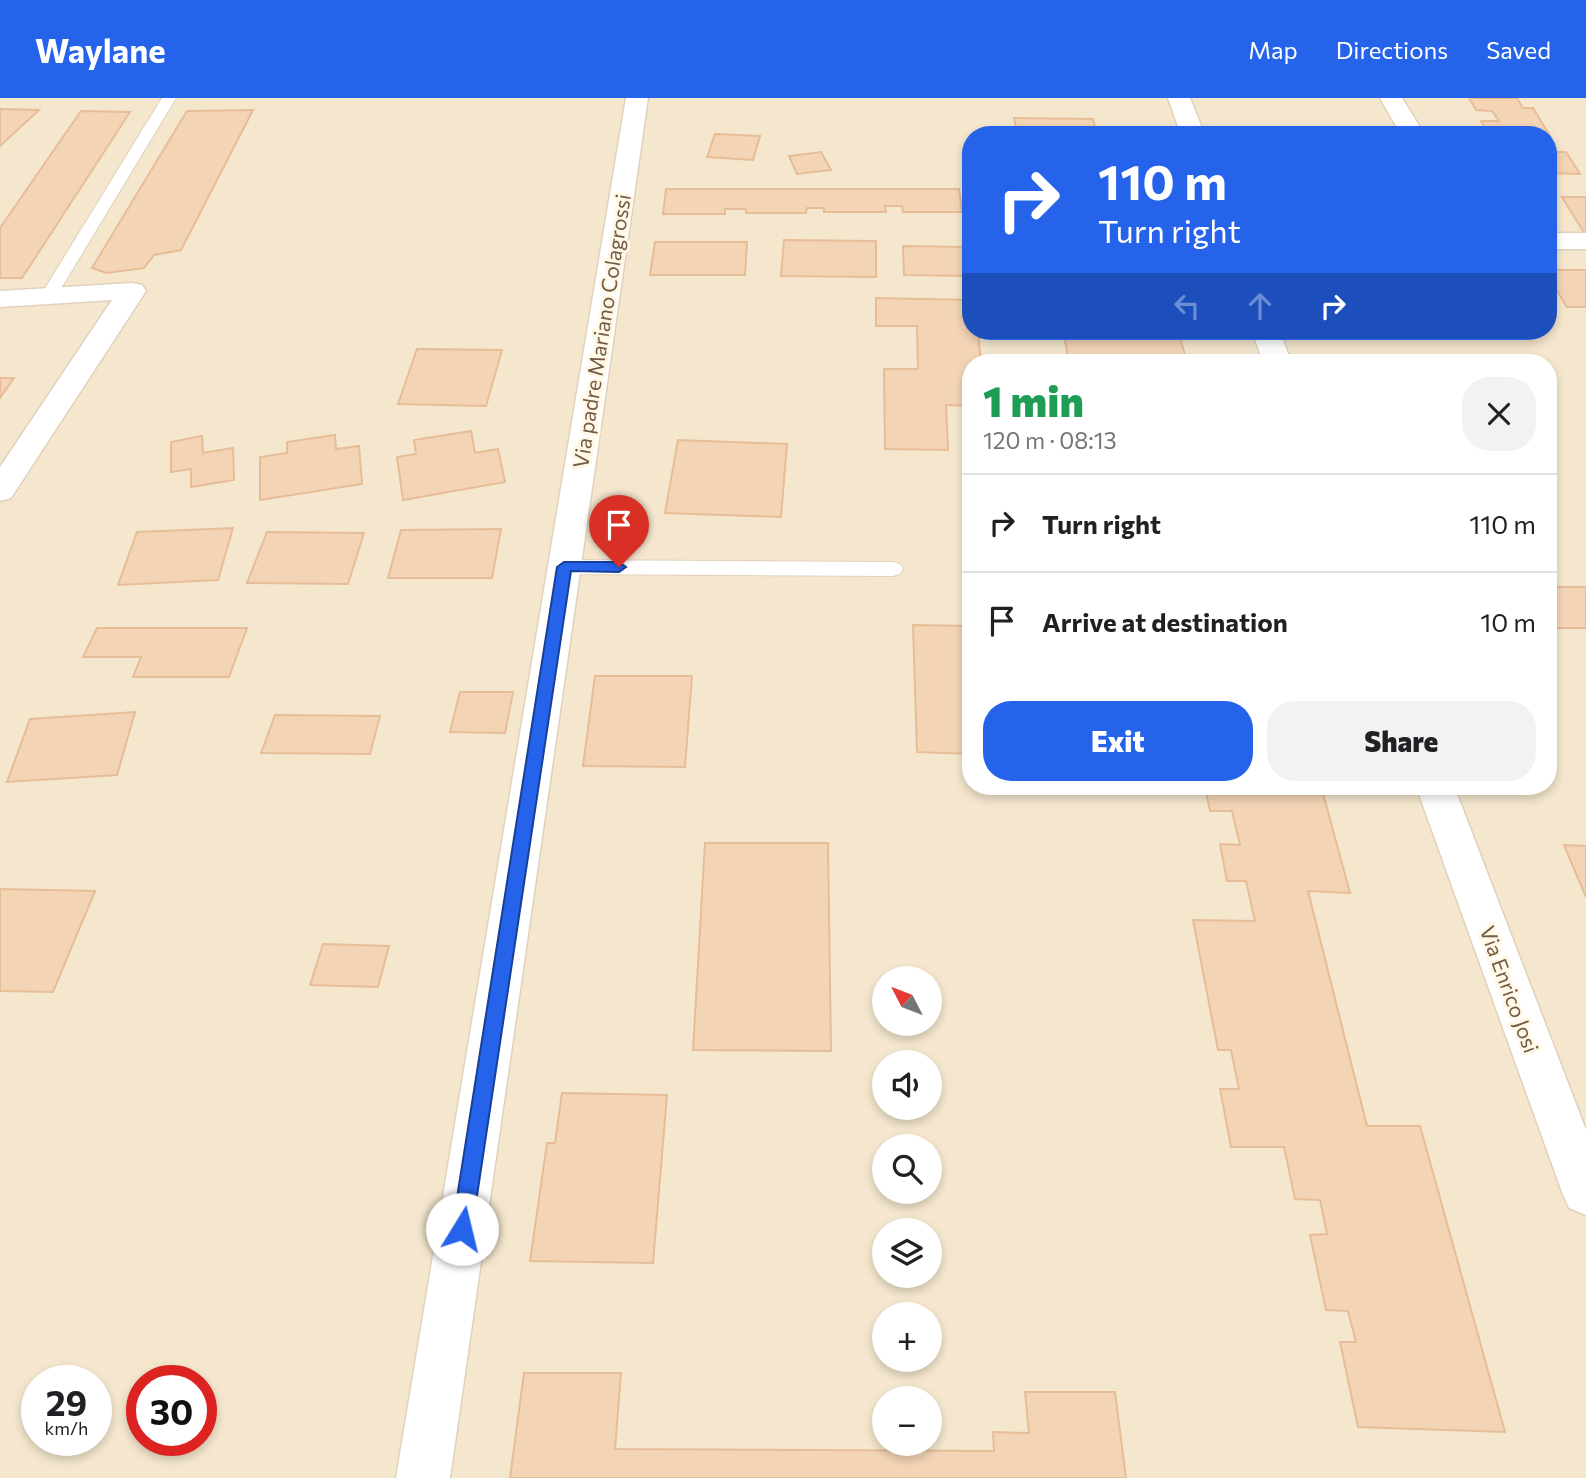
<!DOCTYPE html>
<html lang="en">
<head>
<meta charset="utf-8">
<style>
  body { margin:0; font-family:Commissioner,sans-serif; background:#f2f2f2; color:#202124; height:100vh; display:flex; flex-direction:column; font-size:26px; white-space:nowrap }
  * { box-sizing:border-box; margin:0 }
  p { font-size:23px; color:#757577 }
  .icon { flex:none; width:38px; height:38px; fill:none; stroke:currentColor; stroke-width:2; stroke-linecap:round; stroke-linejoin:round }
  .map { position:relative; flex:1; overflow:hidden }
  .sheet { position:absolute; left:962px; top:256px; width:595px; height:441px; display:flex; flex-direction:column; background:#fff; border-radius:28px; box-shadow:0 4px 10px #0003 }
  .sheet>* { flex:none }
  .banner { position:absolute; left:962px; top:28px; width:595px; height:214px; border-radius:28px; box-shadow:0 4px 10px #0003; background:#2563eb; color:#fff; overflow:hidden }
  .needle { width:46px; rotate:312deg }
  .buttons { position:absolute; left:872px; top:868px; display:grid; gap:14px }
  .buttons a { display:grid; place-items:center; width:70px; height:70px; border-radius:50%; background:#fff; box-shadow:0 4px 10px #0003; font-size:35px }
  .speed { position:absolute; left:21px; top:1267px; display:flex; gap:14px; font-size:35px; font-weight:700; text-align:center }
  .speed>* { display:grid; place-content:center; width:91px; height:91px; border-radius:50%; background:#fff; box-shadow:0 4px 10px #0003; line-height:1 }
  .speed small { font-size:18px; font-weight:400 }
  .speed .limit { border:10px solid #d22; background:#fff; color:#111 }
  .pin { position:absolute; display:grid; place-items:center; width:60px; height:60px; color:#fff; margin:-72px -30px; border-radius:50% 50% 50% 0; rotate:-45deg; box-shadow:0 0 7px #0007 }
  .pin .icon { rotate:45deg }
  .me { position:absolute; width:77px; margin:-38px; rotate:9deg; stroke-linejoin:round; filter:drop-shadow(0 0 5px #0008) }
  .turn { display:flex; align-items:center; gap:24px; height:147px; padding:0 21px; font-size:32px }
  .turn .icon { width:91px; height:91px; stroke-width:2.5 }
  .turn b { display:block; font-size:49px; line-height:60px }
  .lanes { display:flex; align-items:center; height:66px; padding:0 21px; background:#0003; justify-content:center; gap:35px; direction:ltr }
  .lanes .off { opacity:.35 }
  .round { display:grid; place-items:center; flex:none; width:74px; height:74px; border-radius:28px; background:#f2f2f2 }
  .head { display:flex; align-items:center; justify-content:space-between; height:119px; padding:0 21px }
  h1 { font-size:42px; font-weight:800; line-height:52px; color:#1e9e55 }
  .primary-button { display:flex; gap:14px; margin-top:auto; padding:14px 21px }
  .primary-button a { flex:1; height:80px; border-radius:28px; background:#2563eb; color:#fff; font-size:28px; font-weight:800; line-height:80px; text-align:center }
  .primary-button a+a { background:#f2f2f2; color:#202124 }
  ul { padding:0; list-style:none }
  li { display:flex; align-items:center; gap:21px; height:98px; padding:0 21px; border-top:2px solid #e0e0e0 }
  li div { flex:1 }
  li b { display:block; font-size:26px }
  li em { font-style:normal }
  header { display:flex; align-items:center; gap:42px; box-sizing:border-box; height:98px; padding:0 35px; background:#2563eb; color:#fff }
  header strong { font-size:33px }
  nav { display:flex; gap:38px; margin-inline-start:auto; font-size:24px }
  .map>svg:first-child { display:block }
</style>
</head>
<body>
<header>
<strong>Waylane</strong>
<nav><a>Map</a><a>Directions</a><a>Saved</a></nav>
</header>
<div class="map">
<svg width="1586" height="1380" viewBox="0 0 1586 1380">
  <rect width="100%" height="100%" fill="#fdf5e0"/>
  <path fill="#f5e7ce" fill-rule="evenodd" d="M 0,0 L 1586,0 L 1586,1380 L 0,1380 ZM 971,37 L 1549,37 L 1549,233 L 971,233 ZM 971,264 L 1549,264 L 1549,688 L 971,688 ZM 884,880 L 929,880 L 929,926 L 884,926 ZM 884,964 L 929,964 L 929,1010 L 884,1010 ZM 884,1048 L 929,1048 L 929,1094 L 884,1094 ZM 884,1132 L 929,1132 L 929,1178 L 884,1178 ZM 884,1216 L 929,1216 L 929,1262 L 884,1262 ZM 37,1283 L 96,1283 L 96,1342 L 37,1342 ZM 142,1283 L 201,1283 L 201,1342 L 142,1342 ZM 884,1300 L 929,1300 L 929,1346 L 884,1346 Z"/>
  <path fill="#f3d5b6" stroke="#e6bd96" stroke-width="2" d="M 1469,0 L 1517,0 L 1523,10 L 1533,10 L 1550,38 L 1490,37 L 1481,23 L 1499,23 L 1492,13 L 1476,12 Z
    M 0,11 L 39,12 L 0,48 Z
    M 253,12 L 181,152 L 154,157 L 144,170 L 106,175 L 92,170 L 187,13 Z
    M 81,13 L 130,14 L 22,180 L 0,180 L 0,130 Z
    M 1014,20 L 1093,21 L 1097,37 L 1017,37 Z
    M 1245,31 L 1352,34 L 1353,37 L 1247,37 Z
    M 715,36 L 760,38 L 753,62 L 707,59 Z
    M 1549,51 L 1551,54 L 1566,54 L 1580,76 L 1549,75 Z
    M 821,54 L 831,72 L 797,76 L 789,58 Z
    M 666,91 L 959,91 L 962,114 L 903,114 L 902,108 L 885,108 L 886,114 L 824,114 L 824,110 L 807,110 L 806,115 L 746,115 L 746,111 L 725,111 L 725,116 L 663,116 Z
    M 1562,99 L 1586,99 L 1586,136 L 1585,136 Z
    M 784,142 L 876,143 L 876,179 L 781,178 Z
    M 655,144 L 747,144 L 745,177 L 650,177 Z
    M 903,148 L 967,149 L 969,178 L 904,177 Z
    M 1549,172 L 1586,172 L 1586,209 L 1567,209 L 1549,180 Z
    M 876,200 L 971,202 L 971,233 L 978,233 L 981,264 L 971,264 L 971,308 L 946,307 L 948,352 L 885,351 L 884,271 L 918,271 L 917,228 L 876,228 Z
    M 1063,233 L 1178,233 L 1187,264 L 1069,264 Z
    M 417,251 L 502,252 L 486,308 L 398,306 Z
    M 1474,262 L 1475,264 L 1381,263 Z
    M 0,280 L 14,280 L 0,300 Z
    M 471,333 L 475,355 L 498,351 L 505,384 L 403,402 L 397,359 L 416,356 L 414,342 Z
    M 335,337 L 336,351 L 359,348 L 362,386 L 260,402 L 260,359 L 287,355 L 287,344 Z
    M 202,338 L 203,355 L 233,350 L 234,382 L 191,389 L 191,371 L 171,374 L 171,344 Z
    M 678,342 L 787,346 L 781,419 L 665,415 Z
    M 233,430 L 218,482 L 118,487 L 137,434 Z
    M 501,431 L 492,480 L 388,480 L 401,432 Z
    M 267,434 L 364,435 L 348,486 L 247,485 Z
    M 1549,489 L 1586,489 L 1586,530 L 1557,530 L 1549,513 Z
    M 913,527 L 971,528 L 971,656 L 917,654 Z
    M 97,530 L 247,530 L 229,579 L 133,579 L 141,559 L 83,559 Z
    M 595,578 L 692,578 L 685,669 L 583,668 Z
    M 460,594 L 513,594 L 505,635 L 450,634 Z
    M 135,614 L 117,677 L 7,684 L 30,621 Z
    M 275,617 L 380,618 L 370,656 L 261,655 Z
    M 1205,688 L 1321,688 L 1350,795 L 1308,793 L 1367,1028 L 1420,1028 L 1505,1334 L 1358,1329 L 1340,1244 L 1356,1244 L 1348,1213 L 1326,1212 L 1310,1137 L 1327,1136 L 1320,1102 L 1295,1101 L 1284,1049 L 1231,1049 L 1220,991 L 1239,991 L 1231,952 L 1218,952 L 1193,822 L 1255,823 L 1246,783 L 1227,783 L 1220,746 L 1240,747 L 1232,713 L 1210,713 Z
    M 705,745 L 828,745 L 831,953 L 693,952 Z
    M 1564,747 L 1586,748 L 1586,799 Z
    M 0,791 L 95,793 L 53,894 L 0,893 Z
    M 323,846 L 389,848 L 378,889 L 310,887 Z
    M 562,995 L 667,997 L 653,1165 L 530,1163 L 547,1045 L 555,1045 Z
    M 524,1275 L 621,1275 L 615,1351 L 994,1353 L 993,1334 L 1029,1335 L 1025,1294 L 1115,1294 L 1126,1380 L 510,1380 Z"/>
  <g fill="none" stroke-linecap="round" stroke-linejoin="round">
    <g stroke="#e1d1bb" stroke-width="2">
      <path id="service" d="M 162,0 L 176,0 L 57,197 L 55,200 L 43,200 L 41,197 Z
        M 564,462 L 893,464 L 900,466 L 903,471 L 900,476 L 893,478 L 564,476 L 557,474 L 554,469 L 557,464 Z"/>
    </g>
    <g stroke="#e1d1bb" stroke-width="3">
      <path id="minor" d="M 626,0 L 648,0 L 450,1380 L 396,1380 Z
        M 1168,0 L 1190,0 L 1205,37 L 1181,37 Z
        M 1380,0 L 1402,0 L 1425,37 L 1401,37 Z
        M 1549,135 L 1586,135 L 1586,151 L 1549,151 Z
        M 132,185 L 142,187 L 146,193 L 11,400 L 0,403 L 0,369 L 112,202 L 0,209 L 0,193 Z
        M 1252,233 L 1280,233 L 1291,264 L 1263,264 Z
        M 1416,688 L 1454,688 L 1586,1032 L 1586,1117 L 1569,1110 L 1562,1094 Z"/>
    </g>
    <use href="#service" fill="#fff" fill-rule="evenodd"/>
    <use href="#minor" fill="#fff" fill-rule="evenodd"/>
  </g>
  <path fill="#2563eb" stroke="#184099" stroke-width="2" d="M 564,464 L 619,464 L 626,469 L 619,474 L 571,473 L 472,1131 L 469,1138 L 462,1141 L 455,1138 L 452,1131 L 557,469 Z"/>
  <g text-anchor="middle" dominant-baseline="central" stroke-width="6" stroke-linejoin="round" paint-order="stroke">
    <g font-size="21" fill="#745b46" stroke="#fff8e6">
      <text transform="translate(601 233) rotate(-81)">Via padre Mariano Colagrossi</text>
      <text transform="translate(1510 891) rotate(70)">Via Enrico Josi</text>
    </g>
  </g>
</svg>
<div class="buttons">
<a><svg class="needle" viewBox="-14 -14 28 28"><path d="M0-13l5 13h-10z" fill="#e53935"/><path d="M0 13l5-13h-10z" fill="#757577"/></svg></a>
<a><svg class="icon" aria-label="sound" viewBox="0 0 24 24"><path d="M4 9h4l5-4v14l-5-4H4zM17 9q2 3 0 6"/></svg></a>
<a><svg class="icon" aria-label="search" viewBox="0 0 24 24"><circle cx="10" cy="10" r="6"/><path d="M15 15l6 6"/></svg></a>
<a><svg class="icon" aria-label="layers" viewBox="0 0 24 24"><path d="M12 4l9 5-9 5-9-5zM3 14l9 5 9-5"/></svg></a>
<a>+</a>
<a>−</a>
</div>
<div class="speed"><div>29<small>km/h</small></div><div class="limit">30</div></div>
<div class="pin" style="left:619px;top:469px;background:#d93025"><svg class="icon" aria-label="arrive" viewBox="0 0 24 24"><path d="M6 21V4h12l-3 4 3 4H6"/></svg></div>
<svg class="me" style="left:462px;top:1131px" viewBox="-20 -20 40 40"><circle r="19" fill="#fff"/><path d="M0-13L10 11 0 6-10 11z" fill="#2563eb"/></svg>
<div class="banner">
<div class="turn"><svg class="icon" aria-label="right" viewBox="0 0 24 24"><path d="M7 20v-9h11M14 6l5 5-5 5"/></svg><div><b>110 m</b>Turn right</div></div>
<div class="lanes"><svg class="icon off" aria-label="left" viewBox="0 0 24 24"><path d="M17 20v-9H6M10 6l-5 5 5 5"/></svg><svg class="icon off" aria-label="ahead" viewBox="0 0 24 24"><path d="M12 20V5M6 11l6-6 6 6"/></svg><svg class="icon" aria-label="right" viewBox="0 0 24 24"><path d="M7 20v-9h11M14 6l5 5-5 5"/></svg></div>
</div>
<section class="sheet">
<div class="head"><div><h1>1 min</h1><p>120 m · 08:13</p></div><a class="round"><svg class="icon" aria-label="close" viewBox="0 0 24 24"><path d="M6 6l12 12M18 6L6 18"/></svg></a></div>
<ul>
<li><svg class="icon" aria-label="right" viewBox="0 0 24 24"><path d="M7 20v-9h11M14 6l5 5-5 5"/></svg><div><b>Turn right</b></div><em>110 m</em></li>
<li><svg class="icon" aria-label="arrive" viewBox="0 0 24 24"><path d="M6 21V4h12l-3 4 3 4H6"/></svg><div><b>Arrive at destination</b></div><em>10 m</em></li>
</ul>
<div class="primary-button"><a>Exit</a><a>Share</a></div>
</section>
</div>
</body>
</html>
